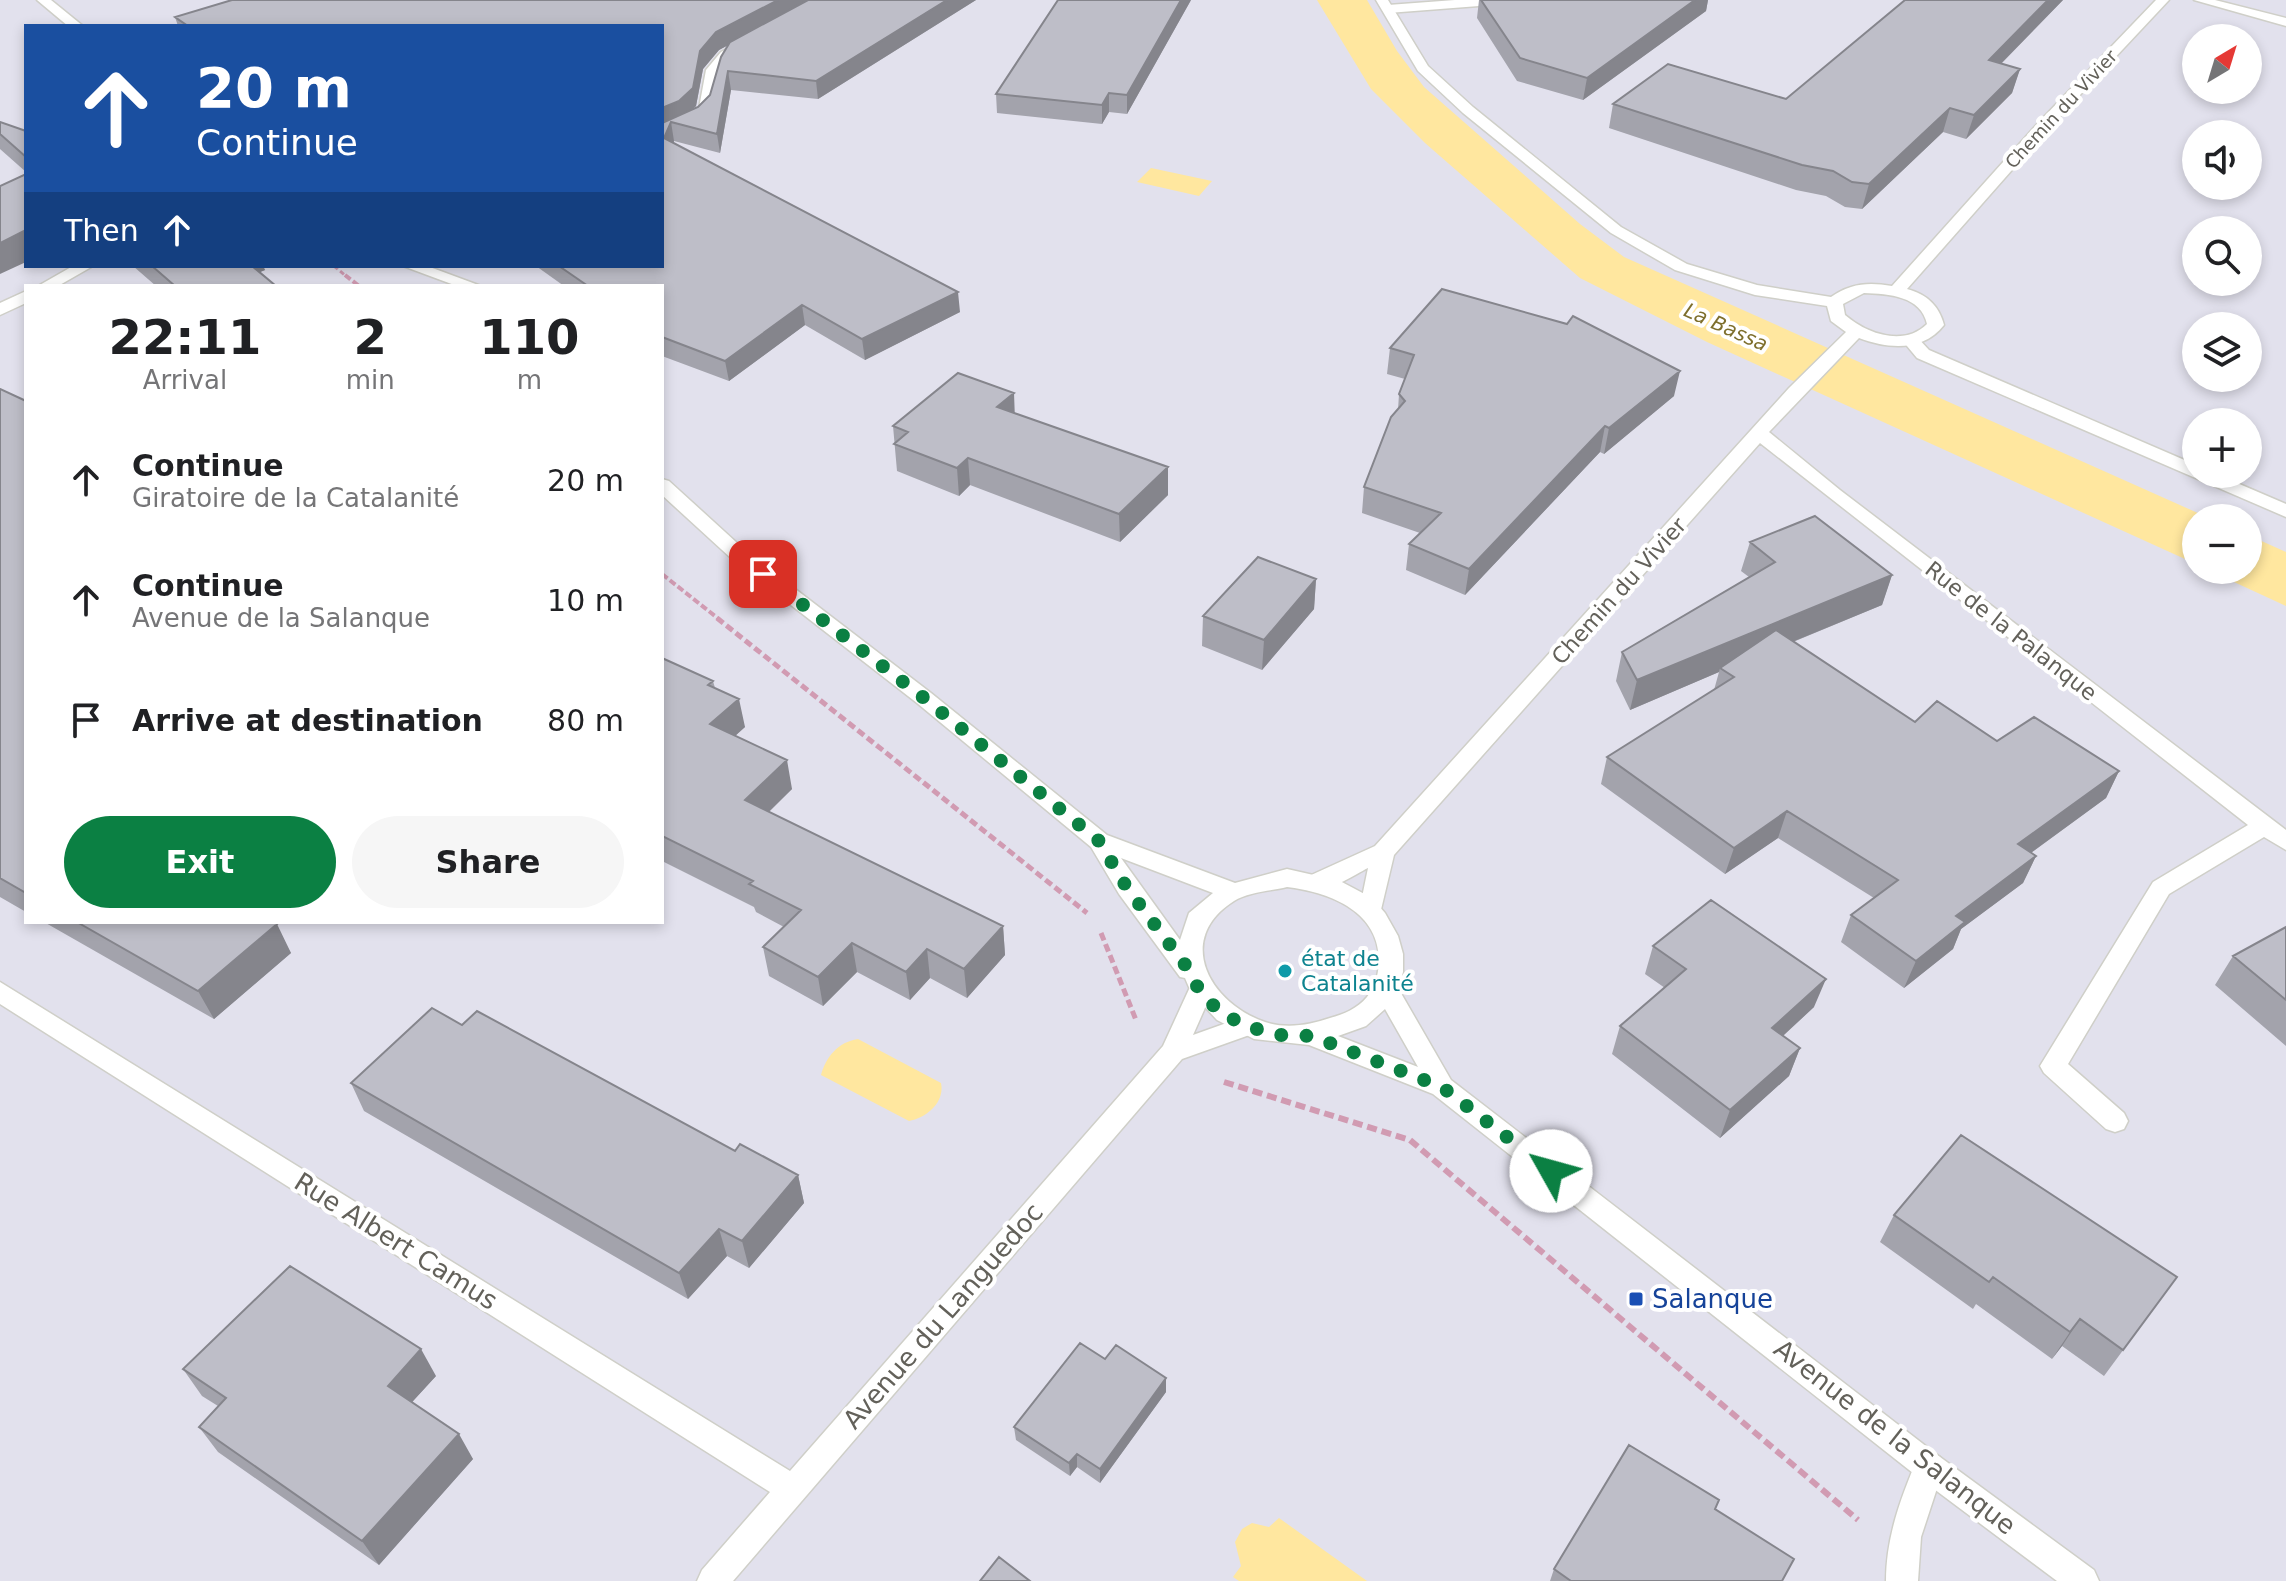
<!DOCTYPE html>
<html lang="en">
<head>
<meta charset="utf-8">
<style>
  body { margin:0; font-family:"DejaVu Sans",sans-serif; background:#f6f6f6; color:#202124; height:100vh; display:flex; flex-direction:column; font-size:30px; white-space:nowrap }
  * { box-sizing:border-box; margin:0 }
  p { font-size:26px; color:#757577 }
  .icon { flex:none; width:44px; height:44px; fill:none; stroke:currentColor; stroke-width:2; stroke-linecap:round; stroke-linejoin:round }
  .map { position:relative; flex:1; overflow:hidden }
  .side { position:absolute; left:24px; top:284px; width:640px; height:640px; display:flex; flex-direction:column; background:#fff; border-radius:0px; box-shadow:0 4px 12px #0003 }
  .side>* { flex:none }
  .banner { position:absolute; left:24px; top:24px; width:640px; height:244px; border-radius:0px; box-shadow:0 4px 12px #0003; background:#1a4fa0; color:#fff; overflow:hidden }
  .needle { width:52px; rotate:38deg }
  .controls { position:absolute; left:2182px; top:24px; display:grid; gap:16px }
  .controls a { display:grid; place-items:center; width:80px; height:80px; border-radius:50%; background:#fff; box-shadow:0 4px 12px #0003; font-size:40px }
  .pin { position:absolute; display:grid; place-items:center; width:68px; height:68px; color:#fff; margin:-34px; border-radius:16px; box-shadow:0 4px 12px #0006 }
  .me { position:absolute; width:88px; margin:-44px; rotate:308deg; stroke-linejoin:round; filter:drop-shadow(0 0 6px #0008) }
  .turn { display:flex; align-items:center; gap:28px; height:168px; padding:0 40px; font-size:36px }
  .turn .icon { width:104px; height:104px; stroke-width:2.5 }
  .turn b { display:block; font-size:56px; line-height:68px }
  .then { display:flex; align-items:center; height:76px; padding:0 40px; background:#0003; gap:16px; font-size:30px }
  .eta { display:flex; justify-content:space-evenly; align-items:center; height:136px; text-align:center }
  .eta b { font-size:48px; font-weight:800; line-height:56px }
  .button { display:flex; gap:16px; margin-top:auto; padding:16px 40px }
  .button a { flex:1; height:92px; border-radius:48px; background:#0b8043; color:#fff; font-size:32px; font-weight:800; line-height:92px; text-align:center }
  .button a+a { background:#f6f6f6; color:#202124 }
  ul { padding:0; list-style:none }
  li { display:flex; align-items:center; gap:24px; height:120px; padding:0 40px }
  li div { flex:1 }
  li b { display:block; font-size:30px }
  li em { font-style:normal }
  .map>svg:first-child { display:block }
</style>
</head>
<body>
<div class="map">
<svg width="2286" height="1581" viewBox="0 0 2286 1581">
  <rect width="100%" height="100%" fill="#e2e1ed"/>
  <path fill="#ffe79f" d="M 1317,0 L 1367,0 L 1397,51 L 1424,87 L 1580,224 L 1624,257 L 2209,518 L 2196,518 L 2196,564 L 1707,342 L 1580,278 L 1425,143 L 1371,89 Z
    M 1151,168 L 1212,181 L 1199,196 L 1137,182 Z
    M 2248,535 L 2286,552 L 2286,606 L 2208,570 L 2248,570 Z
    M 858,1039 L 941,1083 C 945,1102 927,1118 909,1121 L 821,1075 C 826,1057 838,1042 858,1039 Z
    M 1279,1518 L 1367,1581 L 1239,1581 L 1233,1577 L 1241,1566 L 1235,1542 L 1242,1529 L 1252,1523 L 1269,1527 Z"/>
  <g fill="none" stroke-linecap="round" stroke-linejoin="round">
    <g stroke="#cfcfc8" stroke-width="3">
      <path id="service" d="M 1455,0 L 1511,0 L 1505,4 L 1388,13 L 1382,9 L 1388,5 Z
        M 2194,0 L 2215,0 L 2286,18 L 2286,26 Z
        M 1910,335 L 1916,336 L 1929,350 L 2196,465 L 2196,474 L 2216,474 L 2286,504 L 2286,517 L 1917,358 L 1902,340 Z"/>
    </g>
    <g stroke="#cfcfc8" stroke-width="3">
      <path id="minor" d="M 1376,0 L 1388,0 L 1428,66 L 1473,107 L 1621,227 L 1687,264 L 1757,285 L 1831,297 C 1851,283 1869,282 1892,286 L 2039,122 L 2156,0 L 2169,0 L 2049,128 L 1907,289 C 1926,294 1939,305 1944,325 C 1923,352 1888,349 1859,338 L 1769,432 L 1840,490 L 2286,830 L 2286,850 L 2264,837 L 2169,894 L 2068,1064 L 2124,1113 L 2128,1121 L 2124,1129 L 2115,1132 L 2106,1129 L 2044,1073 L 2040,1066 L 2153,882 L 2248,825 L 1760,443 L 1394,855 L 1379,918 L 1371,921 L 1363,918 L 1359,912 L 1368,868 C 1352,876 1327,894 1309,888 L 1305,882 L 1309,876 L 1375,846 L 1789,388 L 1846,332 L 1831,321 L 1827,306 L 1755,295 L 1675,270 L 1611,233 L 1463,113 L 1418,71 ZM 1864,293 C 1889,294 1921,296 1927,324 C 1904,347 1867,334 1845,315 L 1843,304 Z
        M 736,44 L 748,47 L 731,58 L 720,71 L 711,112 L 694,128 L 662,140 L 662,131 L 684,122 L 699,108 L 706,70 L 721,52 Z
        M 73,266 L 93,266 L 58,286 L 38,286 Z
        M 26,291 L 26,303 L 0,315 L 0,303 Z
        M 0,982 L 790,1471 L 1163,1046 L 1191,985 L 1200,982 L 1209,985 L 1212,992 L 1193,1035 L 1246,1016 L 1255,1019 L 1258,1026 L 1255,1033 L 1182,1059 L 733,1581 L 697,1581 L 702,1570 L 770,1492 L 0,1004 Z
        M 1929,1453 L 1940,1457 L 1944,1467 L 1921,1537 L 1918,1581 L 1886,1581 C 1886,1537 1901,1497 1918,1457 Z"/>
    </g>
    <g stroke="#cfcfc8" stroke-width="3">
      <path id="tertiary" d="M 37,0 L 51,0 L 83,26 L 68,26 Z
        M 403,266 L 427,266 L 481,286 L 457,286 Z
        M 662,479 L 669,481 L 747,552 L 931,693 L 1107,835 L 1235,883 L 1287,869 L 1340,881 L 1372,898 L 1385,913 L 1398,936 L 1403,954 L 1403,972 L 1398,988 L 1451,1080 L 1940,1457 L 2094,1570 L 2099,1581 L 2057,1581 L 1918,1477 L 1433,1094 L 1309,1045 L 1254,1039 L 1217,1020 L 1191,992 L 1185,978 L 1180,977 L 1119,894 L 1091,847 L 917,703 L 733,560 L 662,495 ZM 1121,858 L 1213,893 L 1189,913 L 1180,940 ZM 1287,887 C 1327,892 1377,909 1379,958 C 1379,972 1376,986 1367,997 C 1357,1009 1344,1014 1330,1018 C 1310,1025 1286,1029 1265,1022 C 1209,1003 1174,939 1234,901 C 1248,892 1271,891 1287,887 ZM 1385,1009 L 1418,1067 L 1338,1036 L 1366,1026 Z"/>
    </g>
    <path stroke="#d19bb2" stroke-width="3" stroke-dasharray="5 3" stroke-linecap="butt" d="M 334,266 L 347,277"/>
    <path stroke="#d19bb2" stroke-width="4" stroke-dasharray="7 3" stroke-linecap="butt" d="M 345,275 L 359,286
      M 662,574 L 720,620"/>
    <path stroke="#d19bb2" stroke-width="5" stroke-dasharray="8 4" stroke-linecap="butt" d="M 717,618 L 1087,913
      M 1101,933 L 1136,1020"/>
    <path stroke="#d19bb2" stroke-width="6" stroke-dasharray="10 5" stroke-linecap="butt" d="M 1224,1082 L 1410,1140 L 1858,1520"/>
    <use href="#service" fill="#fff" fill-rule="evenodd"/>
    <use href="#minor" fill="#fff" fill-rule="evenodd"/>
    <use href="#tertiary" fill="#fff" fill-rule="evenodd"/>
  </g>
  <path fill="#a3a3ac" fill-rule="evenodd" d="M 976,0 L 818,99 L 731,90 L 720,153 L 674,141 L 674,143 L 960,312 L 865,360 L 805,325 L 729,381 L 662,356 L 662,286 L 564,286 L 536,266 L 662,266 L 662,26 L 178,26 L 175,17 ZM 728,45 L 710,95 L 698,107 L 693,109 L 696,106 L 703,69 L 719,50 Z
    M 1191,0 L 1127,114 L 1109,112 L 1102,124 L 997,113 L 996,94 Z
    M 1479,0 L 1708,0 L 1706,11 L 1583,100 L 1517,81 L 1477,18 Z
    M 1905,0 L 2063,0 L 2001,64 L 2020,69 L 2012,93 L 1966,139 L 1943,132 L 1862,209 L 1845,207 L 1826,196 L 1796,190 L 1609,128 L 1613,104 L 1786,99 Z
    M 0,122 L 26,131 L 26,172 L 0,149 Z
    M 133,266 L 263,266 L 265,270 L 260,272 L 276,286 L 156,286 Z
    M 1390,348 L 1674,396 L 1604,454 L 1600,452 L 1465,595 L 1406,570 L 1409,544 L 1420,533 L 1362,513 L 1364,487 L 1398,410 L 1399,394 L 1405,379 L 1387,374 Z
    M 0,389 L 26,401 L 26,912 L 0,897 Z
    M 1015,414 L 1168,467 L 1168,495 L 1120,542 L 970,485 L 959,496 L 897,471 L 893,426 Z
    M 1750,542 L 1892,575 L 1882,605 L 1793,642 L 1915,722 L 2119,771 L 2106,798 L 2031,853 L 2036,856 L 2023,883 L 1961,929 L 1953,949 L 1904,988 L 1841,942 L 1851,915 L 1874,898 L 1778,838 L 1725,874 L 1601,784 L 1607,757 L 1714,690 L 1719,672 L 1630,710 L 1616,681 L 1622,652 L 1749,577 L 1741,571 Z
    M 1316,579 L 1314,609 L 1262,670 L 1202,646 L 1203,616 Z
    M 662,658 L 713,681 L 715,688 L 745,727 L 735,736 L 792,789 L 769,812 L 1003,926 L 1005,955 L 967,998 L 930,978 L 910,1000 L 857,972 L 823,1006 L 769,976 L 763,947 L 784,927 L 756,912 L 754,907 L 662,861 Z
    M 44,922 L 272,922 L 291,953 L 214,1019 Z
    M 2286,927 L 2286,1046 L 2215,985 L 2233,956 Z
    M 1653,946 L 1814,1007 L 1783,1036 L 1800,1048 L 1789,1076 L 1720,1138 L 1612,1054 L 1620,1026 L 1665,988 L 1645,974 Z
    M 462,1025 L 735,1151 L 798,1175 L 804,1203 L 749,1268 L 727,1256 L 688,1299 L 364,1111 L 351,1083 Z
    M 1894,1215 L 2177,1277 L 2104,1376 L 2062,1346 L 2052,1359 L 1976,1304 L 1973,1309 L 1880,1242 Z
    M 1105,1359 L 1166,1378 L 1166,1392 L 1100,1483 L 1077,1467 L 1070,1476 L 1016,1440 L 1014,1427 Z
    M 183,1369 L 436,1376 L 412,1402 L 473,1459 L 379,1565 L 218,1452 L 199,1427 L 218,1406 L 202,1396 Z
    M 1715,1509 L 1782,1581 L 1550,1581 L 1554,1569 Z"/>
  <path fill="#85858c" d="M 778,0 L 815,0 L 719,50 L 703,69 L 696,106 L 682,119 L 671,122 L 674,141 L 668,157 L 662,128 L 662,108 L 700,51 L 716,32 Z
    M 947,0 L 976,0 L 818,99 L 816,81 Z
    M 1181,0 L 1191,0 L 1127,114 L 1127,95 Z
    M 1695,0 L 1708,0 L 1706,11 L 1583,100 L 1587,78 Z
    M 2048,0 L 2063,0 L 1981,84 L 1989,60 Z
    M 2020,69 L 2012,93 L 1966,139 L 1974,115 Z
    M 728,71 L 731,90 L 720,153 L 717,134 Z
    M 1109,93 L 1109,112 L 1102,124 L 1102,105 Z
    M 1950,108 L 1943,132 L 1862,209 L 1869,184 Z
    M 26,230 L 26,262 L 0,274 L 0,243 Z
    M 241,266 L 263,266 L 265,270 L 245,278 Z
    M 958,292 L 960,312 L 865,360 L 862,339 Z
    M 802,305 L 805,325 L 729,381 L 725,361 Z
    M 1680,371 L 1674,396 L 1604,454 L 1609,428 Z
    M 1014,393 L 1015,420 L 997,407 Z
    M 1605,426 L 1600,452 L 1465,595 L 1469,569 Z
    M 968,458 L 970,485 L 959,496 L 957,468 Z
    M 1168,467 L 1168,495 L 1120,542 L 1119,514 Z
    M 1892,575 L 1882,605 L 1724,670 L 1720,668 L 1719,672 L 1630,710 L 1637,680 Z
    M 1316,579 L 1314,609 L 1262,670 L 1264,640 Z
    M 739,699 L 745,727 L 716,753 L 710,724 Z
    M 787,760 L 792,789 L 751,829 L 745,800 Z
    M 2119,771 L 2106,798 L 2006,871 L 2018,844 Z
    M 1787,811 L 1778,838 L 1725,874 L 1734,848 Z
    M 2036,856 L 2023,883 L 1961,929 L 1953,949 L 1904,988 L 1916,961 L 1956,916 Z
    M 277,924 L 291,953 L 214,1019 L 198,991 Z
    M 1003,926 L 1005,955 L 967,998 L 964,969 Z
    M 852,943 L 857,972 L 823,1006 L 818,977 Z
    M 927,949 L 930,978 L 910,1000 L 906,972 Z
    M 1826,979 L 1814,1007 L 1761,1056 L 1772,1028 Z
    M 1800,1048 L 1789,1076 L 1720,1138 L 1730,1110 Z
    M 798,1175 L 804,1203 L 749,1268 L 742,1241 Z
    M 719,1229 L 727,1256 L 688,1299 L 679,1273 Z
    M 2080,1319 L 2062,1346 L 2052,1359 L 2070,1332 Z
    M 421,1349 L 436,1376 L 403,1412 L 388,1386 Z
    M 1166,1378 L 1166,1392 L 1100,1483 L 1100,1469 Z
    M 459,1434 L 473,1459 L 379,1565 L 362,1541 Z
    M 1077,1454 L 1077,1467 L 1070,1476 L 1069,1463 Z"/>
  <path fill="#bebec8" stroke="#85858c" stroke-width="2" d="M 232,0 L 778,0 L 716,32 L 700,51 L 693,88 L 679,101 L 662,108 L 662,26 L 188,26 L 175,17 Z
    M 808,0 L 947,0 L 816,81 L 728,71 L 717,134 L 671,122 L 664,138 L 958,292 L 862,339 L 802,305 L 725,361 L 662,337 L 662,286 L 588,286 L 559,266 L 662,266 L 662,123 L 698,107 L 710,95 L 721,57 L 730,42 Z
    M 1058,0 L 1181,0 L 1127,95 L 1109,93 L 1102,105 L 996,94 Z
    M 1481,0 L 1695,0 L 1587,78 L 1520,58 Z
    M 1905,0 L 2048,0 L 1989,60 L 2020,69 L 1974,115 L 1950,108 L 1869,184 L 1852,182 L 1833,171 L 1802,165 L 1613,104 L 1668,64 L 1786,99 Z
    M 0,122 L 26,131 L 26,157 L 0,134 Z
    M 26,174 L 26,230 L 0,243 L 0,186 Z
    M 152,266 L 252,266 L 276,286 L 175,286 Z
    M 1442,289 L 1567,324 L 1573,316 L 1680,371 L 1609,428 L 1605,426 L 1469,569 L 1409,544 L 1441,513 L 1364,487 L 1391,417 L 1405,401 L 1399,394 L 1414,355 L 1390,348 Z
    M 958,373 L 1014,393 L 997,407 L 1168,467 L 1119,514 L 968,458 L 957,468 L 894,444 L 908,432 L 893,426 Z
    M 0,389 L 26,401 L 26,893 L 0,878 Z
    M 1815,516 L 1892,575 L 1637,680 L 1622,652 L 1775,562 L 1750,542 Z
    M 1258,557 L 1316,579 L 1264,640 L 1203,616 Z
    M 1776,630 L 1915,722 L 1937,701 L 1997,741 L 2034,717 L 2119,771 L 2018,844 L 2036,856 L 1956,916 L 1965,922 L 1916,961 L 1851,915 L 1898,880 L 1787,811 L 1734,848 L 1607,757 L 1734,677 L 1720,668 Z
    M 662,658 L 713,681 L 708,685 L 739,699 L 710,724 L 787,760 L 745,800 L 1003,926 L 964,969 L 927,949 L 906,972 L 852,943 L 818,977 L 763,947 L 801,910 L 749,884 L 753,881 L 662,836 Z
    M 1711,900 L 1826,979 L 1772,1028 L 1800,1048 L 1730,1110 L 1620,1026 L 1686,969 L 1653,946 Z
    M 77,922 L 272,922 L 277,924 L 198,991 Z
    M 2286,927 L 2286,1000 L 2233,956 Z
    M 432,1008 L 462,1025 L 477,1011 L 735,1151 L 740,1144 L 798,1175 L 742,1241 L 719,1229 L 679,1273 L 351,1083 Z
    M 1961,1135 L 2177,1277 L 2123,1350 L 2080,1319 L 2070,1332 L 1993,1277 L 1989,1282 L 1894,1215 Z
    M 290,1266 L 421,1349 L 388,1386 L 459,1434 L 362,1541 L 199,1427 L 226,1398 L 183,1369 Z
    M 1080,1343 L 1105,1359 L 1116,1345 L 1166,1378 L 1100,1469 L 1077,1454 L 1069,1463 L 1014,1427 Z
    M 1629,1445 L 1719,1500 L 1715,1509 L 1794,1559 L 1782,1581 L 1571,1581 L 1554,1569 Z
    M 999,1557 L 1030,1581 L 980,1581 Z"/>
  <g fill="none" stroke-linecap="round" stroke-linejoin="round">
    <path stroke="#0b8043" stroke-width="14" stroke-dasharray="0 25.2" d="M 763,574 L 924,698 L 1099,841 L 1127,888 L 1189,970 L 1200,992 L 1220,1012 L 1246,1026 L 1279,1035 L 1312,1036 L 1442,1087 L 1551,1171"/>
  </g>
  <circle fill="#0f9aa8" stroke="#fff" stroke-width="3" cx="1285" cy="971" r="8"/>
  <rect fill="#1a4fb4" stroke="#fff" stroke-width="3" x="1628" y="1291" width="16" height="16" rx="4"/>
  <g text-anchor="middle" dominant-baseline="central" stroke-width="8" stroke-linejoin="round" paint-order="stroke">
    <g font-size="18" fill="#63615a" stroke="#fff">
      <text transform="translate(2061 109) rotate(-47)">Chemin du Vivier</text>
    </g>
    <g font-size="20" font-style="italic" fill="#7e6f2d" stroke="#fff">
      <text transform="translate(1726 327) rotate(24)">La Bassa</text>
    </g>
    <g font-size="22" fill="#63615a" stroke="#fff">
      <text transform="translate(1619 591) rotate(-48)">Chemin du Vivier</text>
      <text transform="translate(2011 631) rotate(38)">Rue de la Palanque</text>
    </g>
    <g font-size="22" fill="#0d838f" stroke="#fff" text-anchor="start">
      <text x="1301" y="958">état de<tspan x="1301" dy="25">Catalanité</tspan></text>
    </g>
    <g font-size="26" fill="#63615a" stroke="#fff">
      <text transform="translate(396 1241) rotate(32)">Rue Albert Camus</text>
      <text transform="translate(943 1316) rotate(-49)">Avenue du Languedoc</text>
      <text transform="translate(1895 1437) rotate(38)">Avenue de la Salanque</text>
    </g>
    <g font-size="26" fill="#164399" stroke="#fff" text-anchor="start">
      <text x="1652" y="1299">Salanque</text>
    </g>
  </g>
</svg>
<div class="controls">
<a><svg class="needle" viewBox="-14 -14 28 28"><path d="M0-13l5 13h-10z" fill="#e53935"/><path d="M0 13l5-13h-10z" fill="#757577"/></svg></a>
<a><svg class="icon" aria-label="sound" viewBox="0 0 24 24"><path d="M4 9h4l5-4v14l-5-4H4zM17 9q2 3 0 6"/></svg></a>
<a><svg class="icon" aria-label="search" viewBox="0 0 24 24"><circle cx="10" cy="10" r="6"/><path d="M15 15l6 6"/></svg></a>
<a><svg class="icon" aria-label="layers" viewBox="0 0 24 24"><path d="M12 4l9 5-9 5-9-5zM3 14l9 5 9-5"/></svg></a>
<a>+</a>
<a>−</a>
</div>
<div class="pin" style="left:763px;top:574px;background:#d93025"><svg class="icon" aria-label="arrive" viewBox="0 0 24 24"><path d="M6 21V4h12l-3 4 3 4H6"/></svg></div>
<svg class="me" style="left:1551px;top:1171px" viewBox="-20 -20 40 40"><circle r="19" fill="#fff"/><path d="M0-13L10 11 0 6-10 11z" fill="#0b8043"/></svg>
<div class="banner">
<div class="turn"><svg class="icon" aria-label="ahead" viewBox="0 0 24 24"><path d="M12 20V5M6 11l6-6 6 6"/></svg><div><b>20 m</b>Continue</div></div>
<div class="then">Then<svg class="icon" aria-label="ahead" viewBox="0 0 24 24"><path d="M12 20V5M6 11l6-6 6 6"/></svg></div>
</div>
<section class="side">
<div class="eta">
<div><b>22:11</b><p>Arrival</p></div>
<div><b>2</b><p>min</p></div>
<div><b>110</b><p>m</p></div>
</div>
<ul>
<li><svg class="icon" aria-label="ahead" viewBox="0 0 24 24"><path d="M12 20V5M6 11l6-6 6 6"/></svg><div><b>Continue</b><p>Giratoire de la Catalanité</p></div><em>20 m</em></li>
<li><svg class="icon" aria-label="ahead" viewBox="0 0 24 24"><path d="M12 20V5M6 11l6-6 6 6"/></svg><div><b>Continue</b><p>Avenue de la Salanque</p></div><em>10 m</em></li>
<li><svg class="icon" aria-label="arrive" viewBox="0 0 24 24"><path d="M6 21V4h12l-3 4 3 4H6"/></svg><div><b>Arrive at destination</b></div><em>80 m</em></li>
</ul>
<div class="button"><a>Exit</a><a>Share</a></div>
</section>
</div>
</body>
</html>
